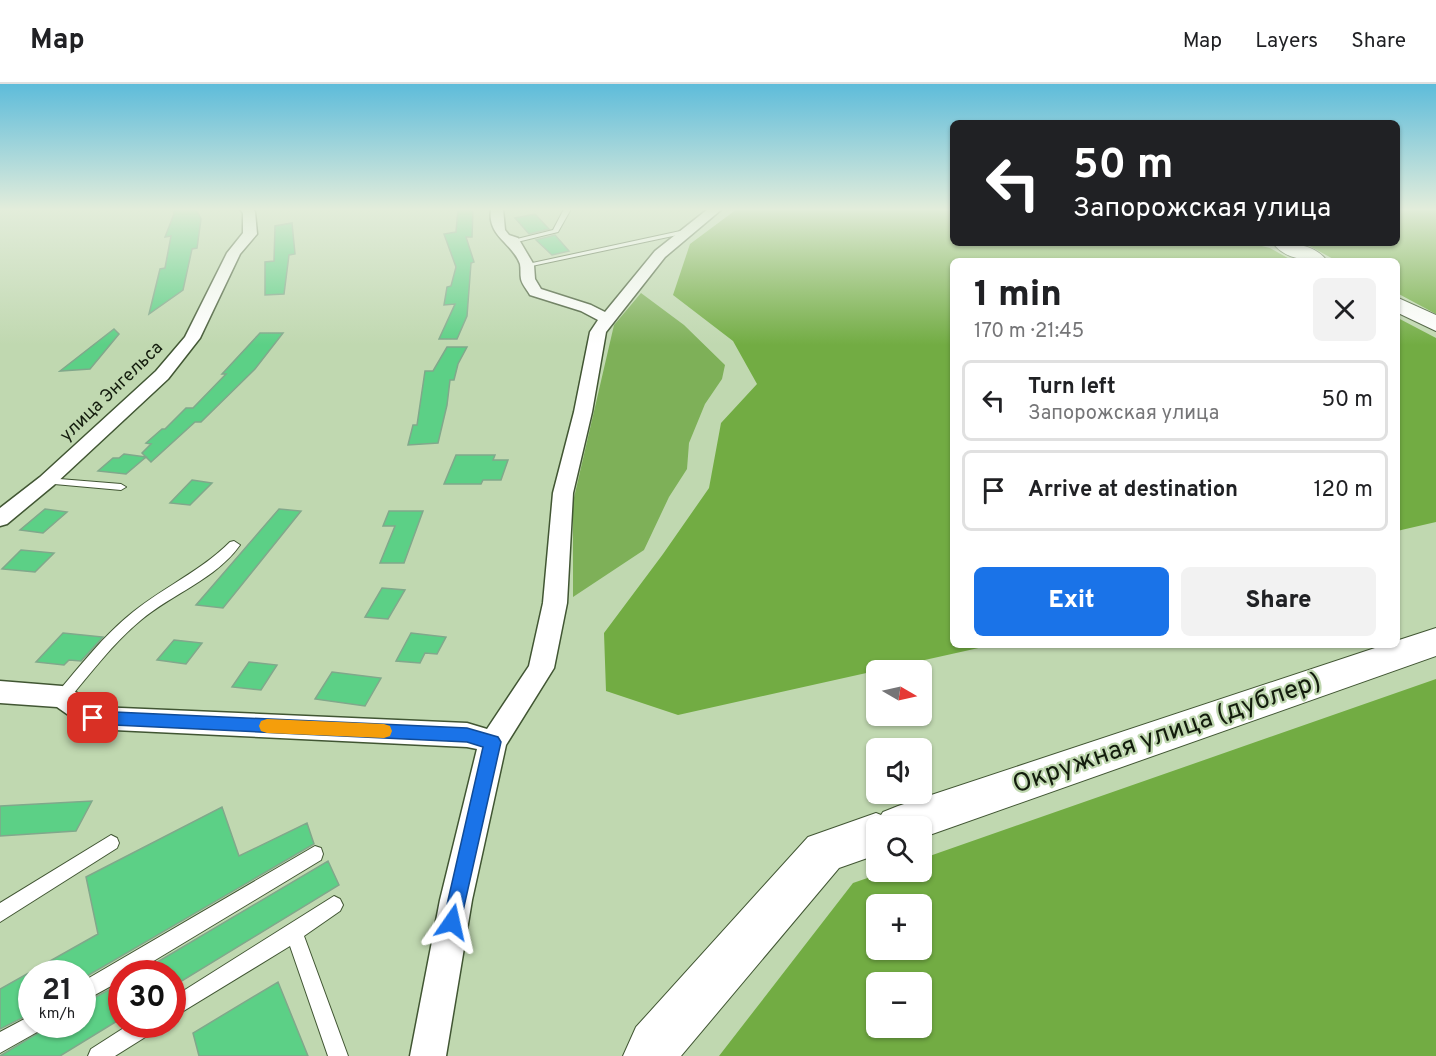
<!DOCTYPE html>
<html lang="en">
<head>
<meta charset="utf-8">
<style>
  body { margin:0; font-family:Overpass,sans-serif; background:#f2f2f2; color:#202124; height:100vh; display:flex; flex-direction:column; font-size:22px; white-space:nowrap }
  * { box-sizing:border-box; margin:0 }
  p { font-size:20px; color:#757577 }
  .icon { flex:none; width:33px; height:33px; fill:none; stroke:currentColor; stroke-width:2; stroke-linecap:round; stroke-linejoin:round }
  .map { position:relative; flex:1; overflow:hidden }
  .side { position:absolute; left:950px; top:174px; width:450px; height:390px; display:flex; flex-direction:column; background:#fff; border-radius:9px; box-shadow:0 2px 4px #0004 }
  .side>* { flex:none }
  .guide { position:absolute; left:950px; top:36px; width:450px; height:126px; border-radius:9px; box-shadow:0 2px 4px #0004; background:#202124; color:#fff; overflow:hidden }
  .needle { width:39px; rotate:99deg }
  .tools { position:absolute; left:866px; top:576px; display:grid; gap:12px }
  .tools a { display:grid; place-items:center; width:66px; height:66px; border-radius:9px; background:#fff; box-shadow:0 2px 4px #0004; font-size:30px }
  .speed { position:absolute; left:18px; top:876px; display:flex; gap:12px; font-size:30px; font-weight:700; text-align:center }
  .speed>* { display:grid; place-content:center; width:78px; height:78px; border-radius:50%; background:#fff; box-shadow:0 2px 4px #0004; line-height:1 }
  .speed small { font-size:15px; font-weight:400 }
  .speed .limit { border:9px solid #d22; background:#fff; color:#111 }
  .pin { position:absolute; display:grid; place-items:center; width:51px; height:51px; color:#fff; margin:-26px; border-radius:12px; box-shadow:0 3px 9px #0006 }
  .me { position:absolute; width:66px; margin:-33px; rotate:11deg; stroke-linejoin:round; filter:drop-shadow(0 0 4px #0008) }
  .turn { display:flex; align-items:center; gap:21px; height:126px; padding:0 24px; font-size:27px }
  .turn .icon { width:78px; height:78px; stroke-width:2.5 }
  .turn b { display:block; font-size:42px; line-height:51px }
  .round { display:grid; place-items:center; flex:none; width:63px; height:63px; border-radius:9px; background:#f2f2f2 }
  .headline { display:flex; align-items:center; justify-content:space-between; height:102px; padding:0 24px }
  h1 { font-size:36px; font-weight:800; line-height:45px }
  .button { display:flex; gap:12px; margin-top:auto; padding:12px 24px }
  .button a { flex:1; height:69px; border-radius:9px; background:#1a73e8; color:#fff; font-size:24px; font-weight:800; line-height:69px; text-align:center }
  .button a+a { background:#f2f2f2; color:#202124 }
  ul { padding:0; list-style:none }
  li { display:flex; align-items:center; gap:18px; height:81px; margin:0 12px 9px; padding:0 12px; border:3px solid #e0e0e0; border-radius:9px }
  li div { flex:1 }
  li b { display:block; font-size:22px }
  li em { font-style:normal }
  header { display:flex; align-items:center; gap:36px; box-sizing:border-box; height:84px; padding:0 30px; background:#fff; border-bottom:2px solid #e0e0e0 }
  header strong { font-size:28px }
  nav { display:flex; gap:33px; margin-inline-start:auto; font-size:21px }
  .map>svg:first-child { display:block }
</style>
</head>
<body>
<header>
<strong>Map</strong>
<nav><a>Map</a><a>Layers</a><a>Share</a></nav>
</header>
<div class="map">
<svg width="1436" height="972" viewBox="0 0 1436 972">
  <rect width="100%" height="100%" fill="#c0d8b0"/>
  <path fill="#7eb058" d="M 641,209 L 684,241 L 725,281 L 722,295 L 705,320 L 689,359 L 687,385 L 669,413 L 644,466 L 573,513 L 573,418 L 614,241 Z"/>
  <path fill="#72ac43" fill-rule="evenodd" d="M 737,125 L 952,125 L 952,159 L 1249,159 L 1270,164 L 1293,177 L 952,177 L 952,561 L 992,561 L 678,631 L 606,607 L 604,549 L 663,470 L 709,404 L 721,339 L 757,300 L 733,257 L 673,211 L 690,160 Z
    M 1397,125 L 1436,125 L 1436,230 L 1397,209 L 1396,177 L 1337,177 L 1304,159 L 1396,159 Z
    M 1396,233 L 1436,254 L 1436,438 L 1397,447 Z
    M 1436,595 L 1436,972 L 719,972 L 853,799 L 885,788 L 921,788 L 921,775 ZM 876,820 L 921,820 L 921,866 L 876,866 ZM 876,898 L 921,898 L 921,944 L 876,944 Z"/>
  <path fill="#5cd086" stroke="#80a88b" stroke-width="1.5" d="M 173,125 L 196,125 L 201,135 L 197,164 L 192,165 L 183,206 L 149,230 L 160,185 L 165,184 L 171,152 L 165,153 L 174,130 Z
    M 458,125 L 473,125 L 472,153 L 466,153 L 474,178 L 471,179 L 467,232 L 457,255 L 439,255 L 455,220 L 444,221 L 447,203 L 451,202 L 456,183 L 444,150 L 456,148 Z
    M 535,130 L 549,145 L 529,150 L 515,134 Z
    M 292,139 L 295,170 L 289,171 L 284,210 L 265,211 L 265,178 L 274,177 L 275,142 Z
    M 555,151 L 569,167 L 552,171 L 536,156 Z
    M 114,245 L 119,250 L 90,285 L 60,287 Z
    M 260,249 L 283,249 L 255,285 L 201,338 L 195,338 L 151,378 L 142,369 L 151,360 L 146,359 L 162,345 L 165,345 L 186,324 L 193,324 L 226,290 L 222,290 Z
    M 447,263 L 467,263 L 458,280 L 454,296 L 450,296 L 447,321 L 438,359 L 408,361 L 413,341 L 417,341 L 425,287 L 433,287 Z
    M 124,370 L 146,373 L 126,390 L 98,387 L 113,374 L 119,374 Z
    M 456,371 L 495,371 L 493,376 L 508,376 L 501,396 L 483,396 L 481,400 L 444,400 Z
    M 192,396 L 212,399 L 190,421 L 170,419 Z
    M 45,425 L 67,428 L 43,449 L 20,446 Z
    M 279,425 L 301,427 L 223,524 L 196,521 Z
    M 389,427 L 423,427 L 404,479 L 380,479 L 395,442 L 383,442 Z
    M 21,466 L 54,469 L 35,488 L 2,485 Z
    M 382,504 L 405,506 L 388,535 L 365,533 Z
    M 63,549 L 103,553 L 81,577 L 69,576 L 64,581 L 36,578 Z
    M 411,549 L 446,553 L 437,570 L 425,569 L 420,579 L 396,577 Z
    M 174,556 L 202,559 L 186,580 L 157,576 Z
    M 249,578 L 277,581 L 261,606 L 232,603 Z
    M 332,588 L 381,594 L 365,622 L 315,615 Z
    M 92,717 L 76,747 L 0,752 L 0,722 Z
    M 222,723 L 239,772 L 307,739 L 314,760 L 82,895 L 82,890 L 32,890 L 32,929 L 0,945 L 0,905 L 98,850 L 86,793 Z
    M 328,777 L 339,801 L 172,903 L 172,890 L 137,890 Z
    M 278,898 L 308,972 L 199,972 L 193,949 Z
    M 122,899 L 122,934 L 60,972 L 0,972 L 53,940 L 82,940 L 82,920 Z"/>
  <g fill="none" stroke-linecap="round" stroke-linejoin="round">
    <g stroke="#415633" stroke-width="2">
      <path id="lane" d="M 564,125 L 571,125 L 558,148 L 513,159 L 509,157 L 553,146 Z
        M 685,146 L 688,148 L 687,149 L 527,183 L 523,181 Z
        M 47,394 L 121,400 L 126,403 L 121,406 L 43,399 L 42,397 L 43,395 Z
        M 234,457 L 240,461 C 216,495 172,510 141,536 C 113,559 91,589 67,617 L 62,619 L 57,617 L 55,613 L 57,609 C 81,581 104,551 133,528 C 164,503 201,487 230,458 Z
        M 111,751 L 117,754 L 119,759 L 117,764 L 0,838 L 0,819 Z
        M 315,762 L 321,764 L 323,770 L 321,776 L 132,890 L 122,890 L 122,896 L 82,918 L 82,898 Z
        M 334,812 L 340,815 L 343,821 L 340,827 L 304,852 L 348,972 L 328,972 L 290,862 L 172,934 L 172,914 Z
        M 32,931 L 32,940 L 41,940 L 39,947 L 0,969 L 0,948 Z
        M 130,940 L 157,940 L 155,947 L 115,972 L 88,972 L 91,965 Z"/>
    </g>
    <g stroke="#415633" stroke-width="3">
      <path id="street" d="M 240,125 L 253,125 L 255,128 L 257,150 L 240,170 L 200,254 L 168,295 L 54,401 L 7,440 L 0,442 L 0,424 L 40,393 L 156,287 L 185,253 L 227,169 L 243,149 L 243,129 Z
        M 491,125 L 503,125 L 505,146 L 509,151 L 518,154 L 534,181 L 535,195 L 541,205 L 591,221 L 605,228 L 655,167 L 708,125 L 722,125 L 665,173 L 606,248 L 592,328 L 573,409 L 567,519 L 554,584 L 506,661 L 472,816 L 446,972 L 410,972 L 440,816 L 477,665 L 467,663 L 93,645 L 84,642 L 57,623 L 0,619 L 0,597 L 62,602 L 71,605 L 98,623 L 467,639 L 487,645 L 529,582 L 543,519 L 553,409 L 574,328 L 590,248 L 598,236 L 581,227 L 530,211 C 527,206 522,200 521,195 C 520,190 521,185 520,180 C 512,158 487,153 491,125 Z"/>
    </g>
    <g stroke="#415633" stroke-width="2">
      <path id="secondary" d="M 1273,159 C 1292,159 1315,160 1327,177 C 1309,177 1285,176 1273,159 Z
        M 1396,213 L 1436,231 L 1436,247 L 1396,228 Z
        M 1436,544 L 1436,572 L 921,754 L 921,742 L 876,742 L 876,771 L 839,784 L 681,972 L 623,972 L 636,943 L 808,753 L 876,729 L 881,731 L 883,728 L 898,722 L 1384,561 L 1396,561 L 1396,557 Z"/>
    </g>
    <use href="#lane" fill="#fff" fill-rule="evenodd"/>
    <use href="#street" fill="#fff" fill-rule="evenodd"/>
    <use href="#secondary" fill="#fff" fill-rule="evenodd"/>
  </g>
  <linearGradient id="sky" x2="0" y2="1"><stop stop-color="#5ebcda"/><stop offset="0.48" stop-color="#e3eddb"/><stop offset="1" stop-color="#e3eddb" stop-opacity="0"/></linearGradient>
  <rect width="1436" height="261" fill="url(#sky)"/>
  <path fill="#1a73e8" stroke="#114b97" stroke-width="1.5" d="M 93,627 L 467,644 L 498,653 L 501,658 L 459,845 L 452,848 L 445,845 L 443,838 L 483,663 L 467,658 L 93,640 L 88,638 L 85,634 L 88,629 Z"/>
  <path fill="#f59e0b" d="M 267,635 L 384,640 L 390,642 L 392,647 L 390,652 L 384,654 L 267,649 L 261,647 L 259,642 L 261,637 Z"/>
  <g text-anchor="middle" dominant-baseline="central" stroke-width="4.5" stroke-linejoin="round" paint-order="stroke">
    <g font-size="18" fill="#131c0d" stroke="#c0d8b0">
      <text transform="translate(112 308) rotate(-44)">улица Энгельса</text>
    </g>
    <g font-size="26" fill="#131c0d" stroke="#c0d8b0">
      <text transform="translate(1167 650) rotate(-19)">Окружная улица (дублер)</text>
    </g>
  </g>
</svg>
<div class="tools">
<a><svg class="needle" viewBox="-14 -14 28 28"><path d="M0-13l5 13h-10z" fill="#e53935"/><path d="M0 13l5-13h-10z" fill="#757577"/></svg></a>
<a><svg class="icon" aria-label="sound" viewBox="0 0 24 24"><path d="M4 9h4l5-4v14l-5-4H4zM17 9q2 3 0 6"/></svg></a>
<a><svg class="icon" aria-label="search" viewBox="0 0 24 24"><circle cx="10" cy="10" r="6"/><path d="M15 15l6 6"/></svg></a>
<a>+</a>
<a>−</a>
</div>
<div class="speed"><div>21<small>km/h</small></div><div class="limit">30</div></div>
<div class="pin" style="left:93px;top:634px;background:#d93025"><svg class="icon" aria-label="arrive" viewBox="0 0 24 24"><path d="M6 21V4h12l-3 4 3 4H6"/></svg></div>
<svg class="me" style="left:452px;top:838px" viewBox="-20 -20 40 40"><path d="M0-17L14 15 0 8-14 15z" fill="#1a73e8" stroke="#fff" stroke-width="4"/></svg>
<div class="guide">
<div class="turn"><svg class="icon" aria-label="left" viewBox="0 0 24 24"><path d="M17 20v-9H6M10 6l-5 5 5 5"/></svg><div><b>50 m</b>Запорожская улица</div></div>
</div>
<section class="side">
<div class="headline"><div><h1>1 min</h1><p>170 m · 21:45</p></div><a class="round"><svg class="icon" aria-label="close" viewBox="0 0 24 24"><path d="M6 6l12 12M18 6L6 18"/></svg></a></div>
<ul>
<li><svg class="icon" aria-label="left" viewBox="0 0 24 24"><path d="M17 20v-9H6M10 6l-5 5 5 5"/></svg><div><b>Turn left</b><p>Запорожская улица</p></div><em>50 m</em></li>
<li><svg class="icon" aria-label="arrive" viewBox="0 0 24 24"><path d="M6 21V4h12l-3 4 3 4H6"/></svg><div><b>Arrive at destination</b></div><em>120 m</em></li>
</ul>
<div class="button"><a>Exit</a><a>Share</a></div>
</section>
</div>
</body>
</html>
